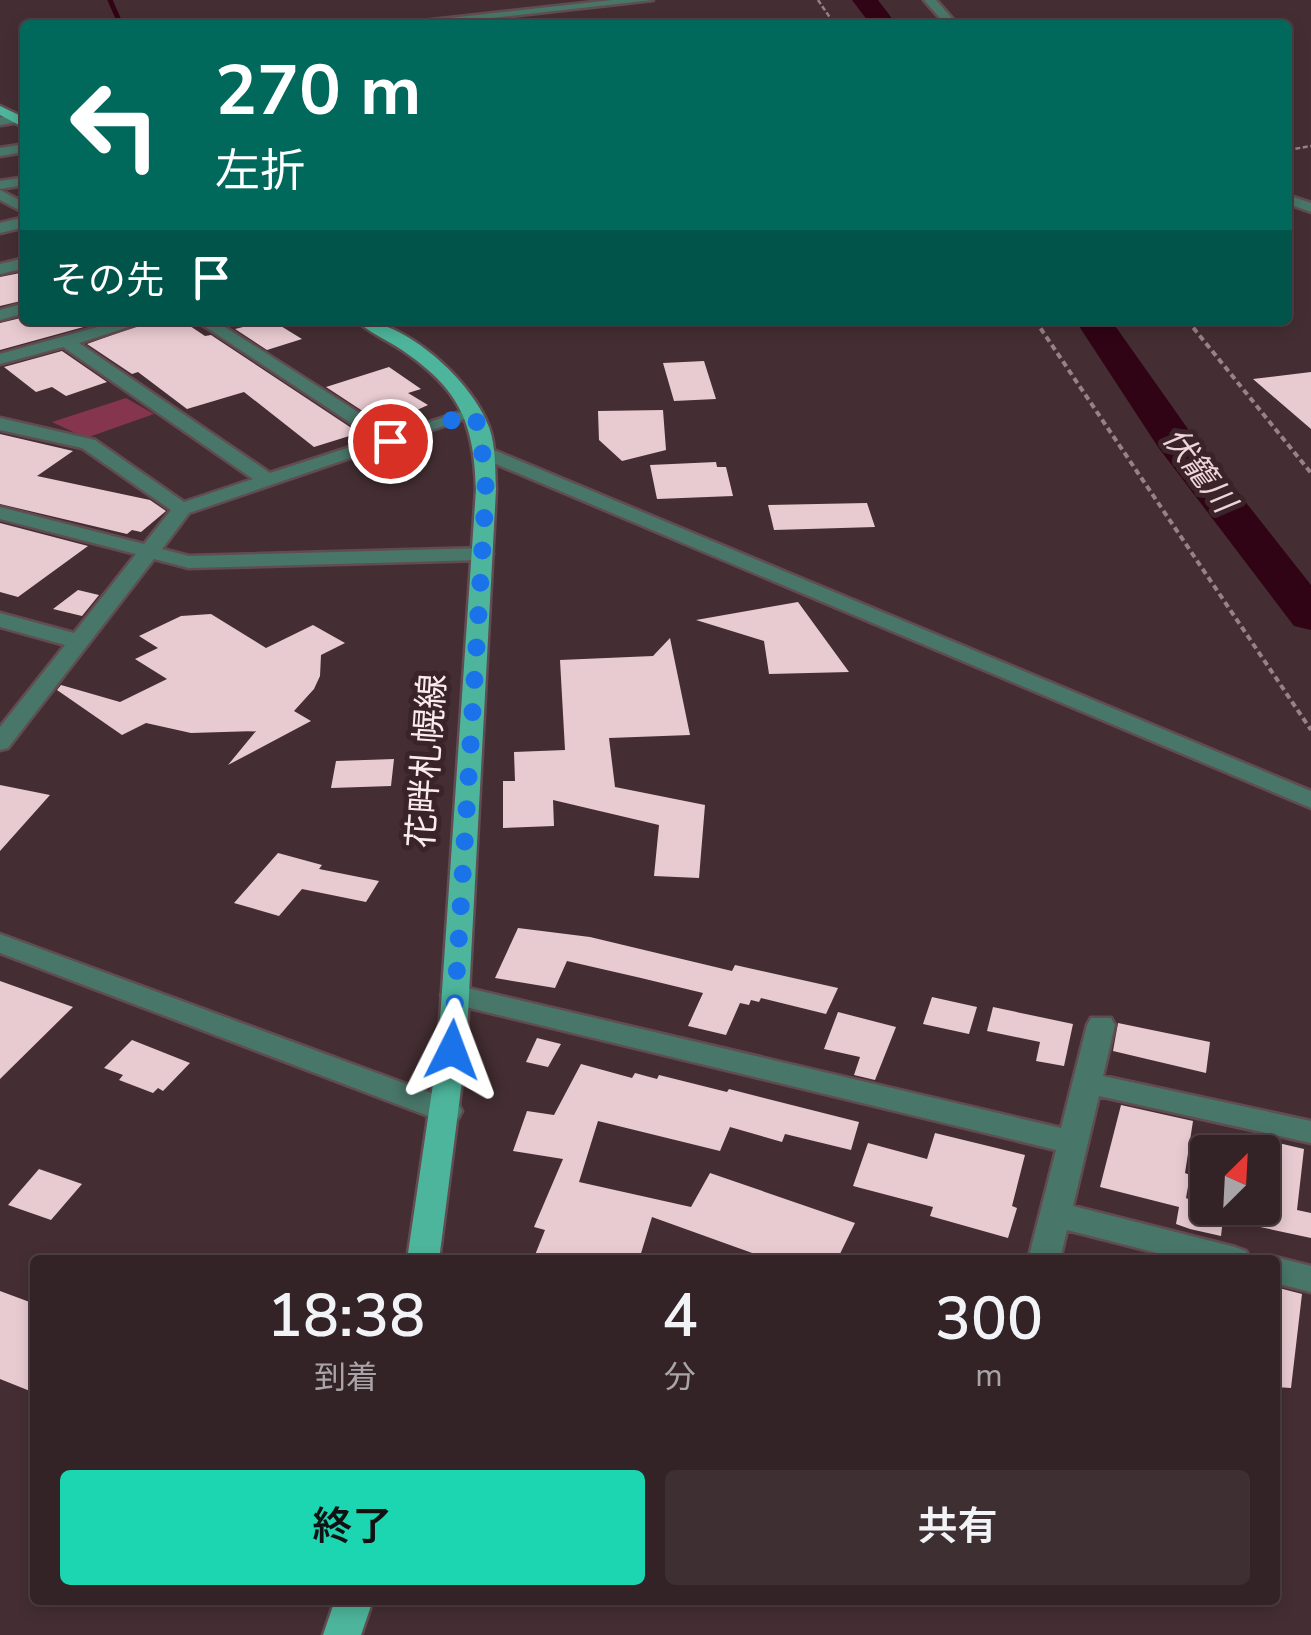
<!DOCTYPE html>
<html lang="ja">
<head>
<meta charset="utf-8">
<style>
  body { margin:0; font-family:"Nunito Sans","Noto Sans JP",sans-serif; background:#3e2f32; color:#f1f3f6; height:100vh; display:flex; flex-direction:column; font-size:38px; white-space:nowrap }
  * { box-sizing:border-box; margin:0 }
  p { font-size:32px; color:#a9a4a7 }
  .icon { flex:none; width:55px; height:55px; fill:none; stroke:currentColor; stroke-width:2; stroke-linecap:round; stroke-linejoin:round }
  .map { position:relative; flex:1; overflow:hidden }
  .side { position:absolute; left:30px; top:1255px; width:1250px; height:350px; display:flex; flex-direction:column; background:#332226; border-radius:10px; box-shadow:0 5px 15px #0003,0 0 0 2px #4e3f43 }
  .side>* { flex:none }
  .top-card { position:absolute; left:20px; top:20px; width:1272px; height:305px; border-radius:10px; box-shadow:0 5px 15px #0003,0 0 0 2px #4e3f43; background:#00695c; color:#fff; overflow:hidden }
  .needle { width:65px; rotate:24deg }
  .fabs { position:absolute; left:1190px; top:1135px; display:grid; gap:20px }
  .fabs a { display:grid; place-items:center; width:90px; height:90px; border-radius:10px; background:#332226; box-shadow:0 5px 15px #0003,0 0 0 2px #4e3f43; font-size:50px }
  .pin { position:absolute; display:grid; place-items:center; width:85px; height:85px; color:#fff; margin:-42px; border:5px solid #fff; border-radius:50%; box-shadow:0 2px 10px #0007 }
  .me { position:absolute; width:110px; margin:-55px; rotate:3deg; stroke-linejoin:round; filter:drop-shadow(0 0 8px #0008) }
  .turn { display:flex; align-items:center; gap:35px; height:210px; padding:0 30px; font-size:45px }
  .turn .icon { width:130px; height:130px; stroke-width:2.5 }
  .turn b { display:block; font-size:70px; line-height:85px }
  .then { display:flex; align-items:center; height:95px; padding:0 30px; background:#0003; gap:20px; font-size:38px }
  .eta { display:flex; justify-content:space-evenly; align-items:center; height:170px; text-align:center }
  .eta b { font-size:60px; font-weight:600; line-height:70px }
  .button { display:flex; gap:20px; margin-top:auto; padding:20px 30px }
  .button a { flex:1; height:115px; border-radius:10px; background:#1cd5b1; color:#111; font-size:40px; font-weight:600; line-height:115px; text-align:center }
  .button a+a { background:#3e2f32; color:#f1f3f6 }
  .map>svg:first-child { display:block }
</style>
</head>
<body>
<div class="map">
<svg width="1311" height="1635" viewBox="0 0 1311 1635">
  <rect width="100%" height="100%" fill="#442e33"/>
  <path fill="#85354e" d="M 126,398 L 154,414 L 86,438 L 52,422 Z"/>
  <g fill="none" stroke-linecap="round" stroke-linejoin="round">
    <path stroke="#310415" stroke-width="5" d="M 110,0 L 121,25"/>
    <path fill="#310415" fill-rule="evenodd" d="M 852,0 L 878,0 L 897,25 L 871,25 Z
      M 1075,320 L 1111,320 L 1188,429 L 1311,585 L 1311,630 L 1294,626 L 1158,447 Z"/>
  </g>
  <path fill="#e8cbd1" d="M 25,272 L 25,300 L 0,306 L 0,277 Z
    M 25,317 L 25,320 L 109,320 L 0,350 L 0,323 Z
    M 154,320 L 181,320 L 205,336 L 211,335 L 359,433 L 314,447 L 244,392 L 187,409 L 138,372 L 132,374 L 87,344 Z
    M 271,320 L 302,339 L 267,350 L 235,329 Z
    M 62,351 L 107,382 L 66,396 L 52,387 L 36,392 L 4,367 Z
    M 704,361 L 716,399 L 674,401 L 663,363 Z
    M 389,367 L 421,389 L 408,393 L 428,405 L 384,425 L 326,387 Z
    M 1311,372 L 1311,429 L 1253,379 Z
    M 663,410 L 666,450 L 622,461 L 599,440 L 598,411 Z
    M 0,434 L 73,451 L 37,476 L 150,500 L 166,511 L 141,532 L 132,530 L 127,534 L 0,504 Z
    M 716,462 L 717,467 L 726,467 L 733,496 L 657,499 L 650,465 Z
    M 867,503 L 875,527 L 774,530 L 768,505 Z
    M 0,523 L 88,546 L 18,597 L 0,592 Z
    M 78,590 L 99,595 L 82,616 L 53,609 Z
    M 798,602 L 849,672 L 769,674 L 764,641 L 696,620 Z
    M 211,614 L 266,648 L 313,625 L 345,643 L 321,655 L 320,676 L 314,689 L 294,711 L 311,721 L 228,765 L 256,731 L 191,733 L 146,723 L 122,735 L 57,690 L 61,685 L 120,702 L 167,679 L 135,659 L 158,648 L 139,636 L 181,616 Z
    M 670,638 L 690,735 L 609,738 L 615,787 L 705,805 L 699,878 L 654,876 L 659,825 L 553,800 L 554,826 L 503,828 L 503,781 L 515,781 L 514,752 L 565,750 L 560,660 L 653,656 Z
    M 394,759 L 391,786 L 331,788 L 336,761 Z
    M 0,785 L 50,795 L 0,851 Z
    M 278,853 L 322,865 L 319,869 L 379,881 L 366,902 L 302,889 L 279,916 L 234,903 Z
    M 518,928 L 590,937 L 732,971 L 735,965 L 838,988 L 826,1014 L 761,998 L 759,1002 L 751,1000 L 749,1005 L 740,1003 L 726,1035 L 688,1026 L 703,993 L 641,978 L 567,961 L 555,988 L 495,978 Z
    M 0,981 L 73,1007 L 0,1079 Z
    M 932,997 L 977,1007 L 969,1034 L 923,1024 Z
    M 993,1007 L 1073,1024 L 1064,1066 L 1036,1061 L 1040,1042 L 987,1031 Z
    M 838,1012 L 896,1027 L 875,1080 L 854,1075 L 860,1057 L 824,1049 Z
    M 1118,1023 L 1210,1042 L 1206,1073 L 1113,1051 Z
    M 537,1038 L 561,1044 L 548,1067 L 526,1062 Z
    M 132,1040 L 190,1063 L 163,1091 L 158,1088 L 153,1093 L 119,1080 L 123,1075 L 104,1068 Z
    M 581,1064 L 632,1078 L 635,1073 L 657,1079 L 659,1075 L 727,1092 L 729,1089 L 859,1122 L 851,1150 L 785,1134 L 782,1142 L 730,1127 L 720,1151 L 598,1121 L 579,1182 L 691,1207 L 710,1173 L 855,1223 L 837,1260 L 772,1260 L 652,1217 L 639,1260 L 533,1260 L 545,1230 L 534,1227 L 563,1159 L 513,1151 L 527,1111 L 554,1115 Z
    M 1121,1105 L 1193,1121 L 1185,1173 L 1190,1175 L 1186,1198 L 1208,1208 L 1262,1208 L 1262,1139 L 1304,1149 L 1297,1210 L 1311,1213 L 1311,1238 L 1223,1219 L 1221,1236 L 1190,1229 L 1176,1224 L 1179,1207 L 1100,1187 Z
    M 935,1133 L 1025,1155 L 1012,1206 L 1017,1208 L 1008,1238 L 930,1216 L 933,1207 L 853,1186 L 868,1143 L 927,1159 Z
    M 39,1169 L 82,1184 L 51,1220 L 8,1205 Z
    M 1275,1287 L 1302,1294 L 1291,1388 L 1275,1387 Z
    M 0,1291 L 35,1304 L 35,1393 L 0,1379 Z"/>
  <g fill="none" stroke-linecap="round" stroke-linejoin="round">
    <g stroke="#614c51" stroke-width="5">
      <path id="minor" d="M 612,0 L 653,0 L 429,25 L 387,25 Z
        M 924,0 L 936,0 L 958,25 L 946,25 Z
        M 20,116 L 20,122 L 0,125 L 0,117 Z
        M 25,144 L 25,152 L 0,156 L 0,148 Z
        M 25,177 L 25,185 L 0,189 L 0,181 Z
        M 0,190 L 25,203 L 25,213 L 0,200 Z
        M 1288,195 L 1311,203 L 1311,212 L 1288,204 Z
        M 25,217 L 25,227 L 0,233 L 0,223 Z
        M 25,258 L 25,268 L 0,274 L 0,264 Z
        M 25,303 L 25,313 L 0,320 L 0,310 Z
        M 123,320 L 150,320 L 79,343 L 270,473 L 375,439 L 195,320 L 214,320 L 392,434 L 473,408 L 482,413 L 189,513 L 162,549 L 189,556 L 483,548 L 493,554 L 483,560 L 189,568 L 154,559 L 8,748 L 0,750 L 0,727 L 65,645 L 0,627 L 0,613 L 74,633 L 136,554 L 0,519 L 0,507 L 144,544 L 171,510 L 82,448 L 0,430 L 0,418 L 95,440 L 184,502 L 253,479 L 63,347 L 0,364 L 0,354 Z
        M 484,446 L 1311,791 L 1311,808 L 477,456 L 475,452 Z
        M 0,934 L 458,1103 L 462,1111 L 458,1119 L 447,1122 L 436,1119 L 0,953 Z
        M 455,985 L 1061,1128 L 1087,1025 L 1091,1018 L 1111,1018 L 1115,1025 L 1103,1076 L 1311,1121 L 1311,1143 L 1099,1096 L 1073,1206 L 1235,1247 L 1246,1251 L 1251,1260 L 1185,1260 L 1067,1230 L 1060,1260 L 1028,1260 L 1056,1150 L 445,1002 L 441,995 L 445,988 Z
        M 1275,1257 L 1311,1266 L 1311,1292 L 1275,1283 L 1275,1260 L 1266,1260 Z"/>
    </g>
    <g stroke="#614c51" stroke-width="5">
      <path id="major" d="M 0,106 L 25,118 L 25,128 L 0,115 Z
        M 356,320 C 405,320 472,381 489,427 C 496,447 495,469 496,489 L 466,1050 L 439,1260 L 407,1260 L 438,1050 L 476,489 C 474,421 459,389 402,350 C 387,340 368,332 356,320 Z
        M 335,1600 L 373,1600 L 361,1635 L 323,1635 Z"/>
    </g>
    <path stroke="#968387" stroke-width="2.5" stroke-dasharray="5 2.5" stroke-linecap="butt" d="M 818,0 L 835,25
      M 1288,150 L 1311,146"/>
    <path stroke="#968387" stroke-width="4" stroke-dasharray="6 4" stroke-linecap="butt" d="M 1035,320 L 1311,730
      M 1187,320 L 1311,473"/>
    <use href="#minor" fill="#487669" fill-rule="evenodd"/>
    <use href="#major" fill="#4db59b" fill-rule="evenodd"/>
  </g>
  <g fill="none" stroke-linecap="round" stroke-linejoin="round">
    <path stroke="#1a73e8" stroke-width="18" stroke-dasharray="0 32.4" d="M 390,441 L 473,413 L 480,430 L 486,490 L 452,1050"/>
  </g>
  <g text-anchor="middle" dominant-baseline="central" stroke-width="10" stroke-linejoin="round" paint-order="stroke">
    <g font-size="32" font-style="italic" fill="#efd4da" stroke="#3a242a">
      <text transform="translate(1199 470) rotate(53)">伏籠川</text>
    </g>
    <g font-size="35" fill="#faebee" stroke="#3a242a">
      <text transform="translate(427 761) rotate(-86)">花畔札幌線</text>
    </g>
  </g>
</svg>
<div class="fabs">
<a><svg class="needle" viewBox="-14 -14 28 28"><path d="M0-13l5 13h-10z" fill="#e53935"/><path d="M0 13l5-13h-10z" fill="#a9a4a7"/></svg></a>
</div>
<div class="pin" style="left:390px;top:441px;background:#d93025"><svg class="icon" aria-label="arrive" viewBox="0 0 24 24"><path d="M6 21V4h12l-3 4 3 4H6"/></svg></div>
<svg class="me" style="left:452px;top:1050px" viewBox="-20 -20 40 40"><path d="M0-17L14 15 0 8-14 15z" fill="#1a73e8" stroke="#fff" stroke-width="4"/></svg>
<div class="top-card">
<div class="turn"><svg class="icon" aria-label="left" viewBox="0 0 24 24"><path d="M17 20v-9H6M10 6l-5 5 5 5"/></svg><div><b>270 m</b>左折</div></div>
<div class="then">その先<svg class="icon" aria-label="arrive" viewBox="0 0 24 24"><path d="M6 21V4h12l-3 4 3 4H6"/></svg></div>
</div>
<section class="side">
<div class="eta">
<div><b>18:38</b><p>到着</p></div>
<div><b>4</b><p>分</p></div>
<div><b>300</b><p>m</p></div>
</div>
<div class="button"><a>終了</a><a>共有</a></div>
</section>
</div>
</body>
</html>
